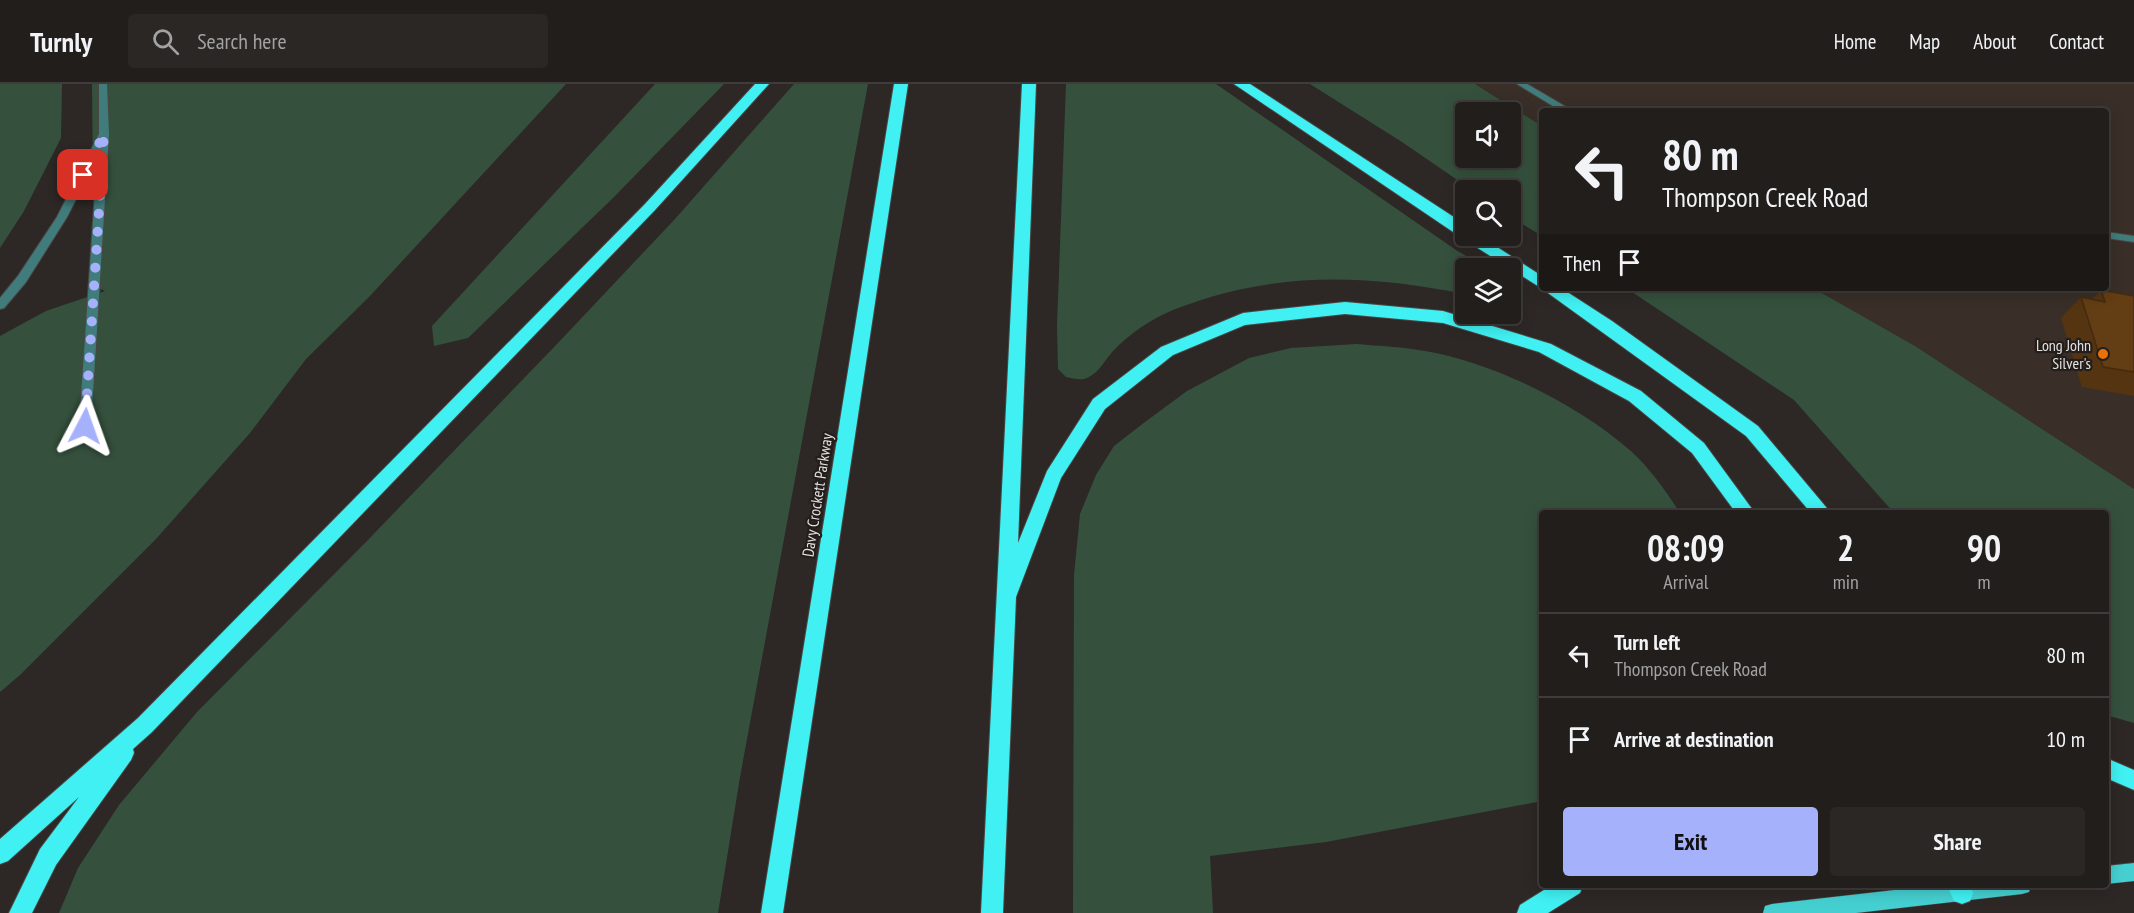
<!DOCTYPE html>
<html lang="en">
<head>
<meta charset="utf-8">
<style>
  body { margin:0; font-family:"PT Sans Narrow",sans-serif; background:#2a2725; color:#f1f3f6; height:100vh; display:flex; flex-direction:column; font-size:22px; white-space:nowrap }
  * { box-sizing:border-box; margin:0 }
  p { font-size:20px; color:#a2a2a3 }
  .icon { flex:none; width:33px; height:33px; fill:none; stroke:currentColor; stroke-width:2; stroke-linecap:round; stroke-linejoin:round }
  .map { position:relative; flex:1; overflow:hidden }
  .sheet { position:absolute; left:1539px; top:426px; width:570px; height:378px; display:flex; flex-direction:column; background:#221e1c; border-radius:6px; box-shadow:0 3px 15px #0003,0 0 0 2px #3f3c3b }
  .sheet>* { flex:none }
  .banner { position:absolute; left:1539px; top:24px; width:570px; height:183px; border-radius:6px; box-shadow:0 3px 15px #0003,0 0 0 2px #3f3c3b; background:#221e1c; color:#f1f3f6; overflow:hidden }
  .buttons { position:absolute; left:1455px; top:18px; display:grid; gap:12px }
  .buttons a { display:grid; place-items:center; width:66px; height:66px; border-radius:6px; background:#221e1c; box-shadow:0 3px 15px #0003,0 0 0 2px #3f3c3b; font-size:30px }
  .pin { position:absolute; display:grid; place-items:center; width:51px; height:51px; color:#fff; margin:-26px; border-radius:12px; box-shadow:0 3px 9px #0006 }
  .me { position:absolute; width:66px; margin:-33px; rotate:4deg; stroke-linejoin:round; filter:drop-shadow(0 0 4px #0008) }
  .turn { display:flex; align-items:center; gap:21px; height:126px; padding:0 24px; font-size:27px }
  .turn .icon { width:78px; height:78px; stroke-width:2.5 }
  .turn b { display:block; font-size:42px; line-height:51px }
  .then { display:flex; align-items:center; height:57px; padding:0 24px; background:#0003; gap:12px; font-size:22px }
  .eta { display:flex; justify-content:space-evenly; align-items:center; height:102px; text-align:center }
  .eta b { font-size:36px; font-weight:700; line-height:42px }
  .button { display:flex; gap:12px; margin-top:auto; padding:12px 24px }
  .button a { flex:1; height:69px; border-radius:6px; background:#a6b1fc; color:#111; font-size:24px; font-weight:700; line-height:69px; text-align:center }
  .button a+a { background:#2a2725; color:#f1f3f6 }
  ul { padding:0; list-style:none }
  li { display:flex; align-items:center; gap:18px; height:84px; padding:0 24px; border-top:2px solid #3f3c3b }
  li div { flex:1 }
  li b { display:block; font-size:22px }
  li em { font-style:normal }
  header { display:flex; align-items:center; gap:36px; box-sizing:border-box; height:84px; padding:0 30px; background:#221e1c; border-bottom:2px solid #3f3c3b }
  header strong { font-size:28px }
  nav { display:flex; gap:33px; margin-inline-start:auto; font-size:21px }
  .search { width:420px; height:54px; background:#2a2725; display:flex; align-items:center; gap:15px; box-sizing:border-box; padding:0 21px; border-radius:6px; color:#a2a2a3; font-size:22px }
  .map>svg:first-child { display:block }
</style>
</head>
<body>
<header>
<strong>Turnly</strong>
<div class="search"><svg class="icon" aria-label="search" viewBox="0 0 24 24"><circle cx="10" cy="10" r="6"/><path d="M15 15l6 6"/></svg>Search here</div>
<nav><a>Home</a><a>Map</a><a>About</a><a>Contact</a></nav>
</header>
<div class="map">
<svg width="2134" height="829" viewBox="0 0 2134 829">
  <rect width="100%" height="100%" fill="#2d2825"/>
  <path fill="#392f28" d="M 1475,0 L 2134,0 L 2134,405 L 1915,262 L 1813,204 L 2106,204 L 2106,27 L 1542,27 L 1542,42 Z"/>
  <path fill="#35513d" fill-rule="evenodd" d="M 0,0 L 62,0 L 61,54 L 24,127 L 0,164 Z
    M 92,0 L 566,0 L 369,213 L 306,275 L 250,349 L 156,455 L 20,591 L 0,608 L 0,252 L 46,227 L 105,207 L 94,202 Z
    M 655,0 L 724,0 L 614,113 L 468,254 L 434,262 L 432,242 Z
    M 794,0 L 868,0 L 740,693 L 718,829 L 59,829 L 78,784 L 119,721 L 197,628 L 364,460 L 557,260 L 675,135 Z
    M 1066,0 L 1216,0 L 1456,166 L 1486,184 L 1466,184 L 1465,210 C 1362,190 1273,187 1173,226 C 1151,235 1129,250 1113,267 C 1104,277 1098,291 1084,295 C 1079,296 1071,294 1066,293 L 1058,285 L 1057,242 Z
    M 1310,0 L 1475,0 L 1542,42 L 1542,152 L 1511,133 L 1510,106 L 1472,106 L 1402,58 ZM 1510,28 L 1510,74 L 1466,74 L 1466,28 Z
    M 1626,204 L 1813,204 L 1915,262 L 2134,405 L 2134,639 L 2106,631 L 2106,429 L 1894,429 L 1794,316 Z
    M 1357,260 C 1379,262 1403,263 1425,267 C 1495,279 1579,321 1632,368 C 1651,386 1666,407 1680,429 L 1542,429 L 1542,717 L 1326,758 L 1210,772 L 1213,829 L 1073,829 L 1074,491 L 1080,430 L 1096,391 L 1114,362 L 1145,338 L 1187,307 L 1249,274 L 1291,264 Z"/>
  <g fill="none" stroke-linecap="round" stroke-linejoin="round">
    <g stroke="#4a4643" stroke-width="2">
      <path id="minor" d="M 104,47 L 109,50 L 91,342 L 85,346 L 79,342 L 99,50 Z"/>
    </g>
    <g stroke="#4a4643" stroke-width="2">
      <path id="tertiary" d="M 99,0 L 107,0 L 109,50 L 67,133 L 26,198 L 4,224 L 0,225 L 0,214 L 18,192 L 57,133 L 99,50 Z
        M 1517,0 L 1527,0 L 1573,27 L 1561,27 Z
        M 2106,148 L 2134,152 L 2134,158 L 2106,154 Z"/>
    </g>
    <g stroke="#4a4643" stroke-width="1">
      <path id="primary" d="M 2134,779 L 2134,797 L 2106,800 L 2106,782 Z
        M 1939,801 L 2031,801 L 2029,808 L 2022,810 L 1856,829 L 1763,829 L 1765,822 L 1772,820 Z"/>
    </g>
    <g stroke="#4a4643" stroke-width="2">
      <path id="motorway" d="M 755,0 L 769,0 L 655,126 L 152,648 L 133,665 L 134,669 L 131,676 L 56,781 L 32,829 L 9,829 L 40,765 L 79,713 L 8,777 L 0,780 L 0,755 L 138,634 L 645,120 Z
        M 894,0 L 908,0 L 783,829 L 761,829 Z
        M 1022,0 L 1036,0 L 1018,459 L 1047,387 L 1093,315 L 1161,263 L 1243,229 L 1345,218 L 1443,227 L 1551,260 L 1641,307 L 1704,359 L 1755,429 L 1736,429 L 1692,369 L 1629,317 L 1539,268 L 1443,239 L 1345,230 L 1245,241 L 1173,271 L 1105,325 L 1061,394 L 1016,513 L 1003,829 L 981,829 Z
        M 1234,0 L 1250,0 L 1466,141 L 1466,152 L 1480,152 L 1542,192 L 1542,204 L 1561,204 L 1612,237 L 1758,342 L 1831,429 L 1811,429 L 1746,352 L 1541,204 L 1465,156 Z
        M 2106,674 L 2134,686 L 2134,706 L 2106,694 Z
        M 1552,801 L 1583,801 L 1580,809 L 1548,829 L 1517,829 L 1520,821 Z
        M 1947,801 L 1970,801 L 1973,809 L 1970,817 L 1962,820 L 1954,817 Z"/>
    </g>
    <use href="#minor" fill="#417c7c" fill-rule="evenodd"/>
    <use href="#tertiary" fill="#417c7c" fill-rule="evenodd"/>
    <use href="#primary" fill="#45cfd1" fill-rule="evenodd"/>
    <use href="#motorway" fill="#40f0f2" fill-rule="evenodd"/>
  </g>
  <path fill="#553411" d="M 2101,206 L 2134,212 L 2134,312 L 2082,303 L 2061,234 L 2081,213 L 2092,215 Z"/>
  <path fill="#633d14" stroke="#452b0e" stroke-width="1.5" d="M 2101,206 L 2134,212 L 2134,288 L 2103,283 L 2081,213 L 2105,218 Z"/>
  <g fill="none" stroke-linecap="round" stroke-linejoin="round">
    <path stroke="#a6b1fc" stroke-width="10" stroke-dasharray="0 18" d="M 83,91 L 104,50 L 85,342"/>
  </g>
  <circle fill="#e8710a" stroke="#231e1b" stroke-width="2" cx="2103" cy="270" r="6"/>
  <g text-anchor="middle" dominant-baseline="central" stroke-width="4.5" stroke-linejoin="round" paint-order="stroke">
    <g font-size="16" fill="#e4e1df" stroke="#231e1b" text-anchor="end">
      <text x="2091" y="261">Long John<tspan x="2091" dy="18">Silver's</tspan></text>
    </g>
    <g font-size="16" fill="#e4e1df" stroke="#231e1b">
      <text transform="translate(817 411) rotate(-81)">Davy Crockett Parkway</text>
    </g>
  </g>
</svg>
<div class="buttons">
<a><svg class="icon" aria-label="sound" viewBox="0 0 24 24"><path d="M4 9h4l5-4v14l-5-4H4zM17 9q2 3 0 6"/></svg></a>
<a><svg class="icon" aria-label="search" viewBox="0 0 24 24"><circle cx="10" cy="10" r="6"/><path d="M15 15l6 6"/></svg></a>
<a><svg class="icon" aria-label="layers" viewBox="0 0 24 24"><path d="M12 4l9 5-9 5-9-5zM3 14l9 5 9-5"/></svg></a>
</div>
<div class="pin" style="left:83px;top:91px;background:#d93025"><svg class="icon" aria-label="arrive" viewBox="0 0 24 24"><path d="M6 21V4h12l-3 4 3 4H6"/></svg></div>
<svg class="me" style="left:85px;top:342px" viewBox="-20 -20 40 40"><path d="M0-17L14 15 0 8-14 15z" fill="#a6b1fc" stroke="#fff" stroke-width="4"/></svg>
<div class="banner">
<div class="turn"><svg class="icon" aria-label="left" viewBox="0 0 24 24"><path d="M17 20v-9H6M10 6l-5 5 5 5"/></svg><div><b>80 m</b>Thompson Creek Road</div></div>
<div class="then">Then<svg class="icon" aria-label="arrive" viewBox="0 0 24 24"><path d="M6 21V4h12l-3 4 3 4H6"/></svg></div>
</div>
<section class="sheet">
<div class="eta">
<div><b>08:09</b><p>Arrival</p></div>
<div><b>2</b><p>min</p></div>
<div><b>90</b><p>m</p></div>
</div>
<ul>
<li><svg class="icon" aria-label="left" viewBox="0 0 24 24"><path d="M17 20v-9H6M10 6l-5 5 5 5"/></svg><div><b>Turn left</b><p>Thompson Creek Road</p></div><em>80 m</em></li>
<li><svg class="icon" aria-label="arrive" viewBox="0 0 24 24"><path d="M6 21V4h12l-3 4 3 4H6"/></svg><div><b>Arrive at destination</b></div><em>10 m</em></li>
</ul>
<div class="button"><a>Exit</a><a>Share</a></div>
</section>
</div>
</body>
</html>
